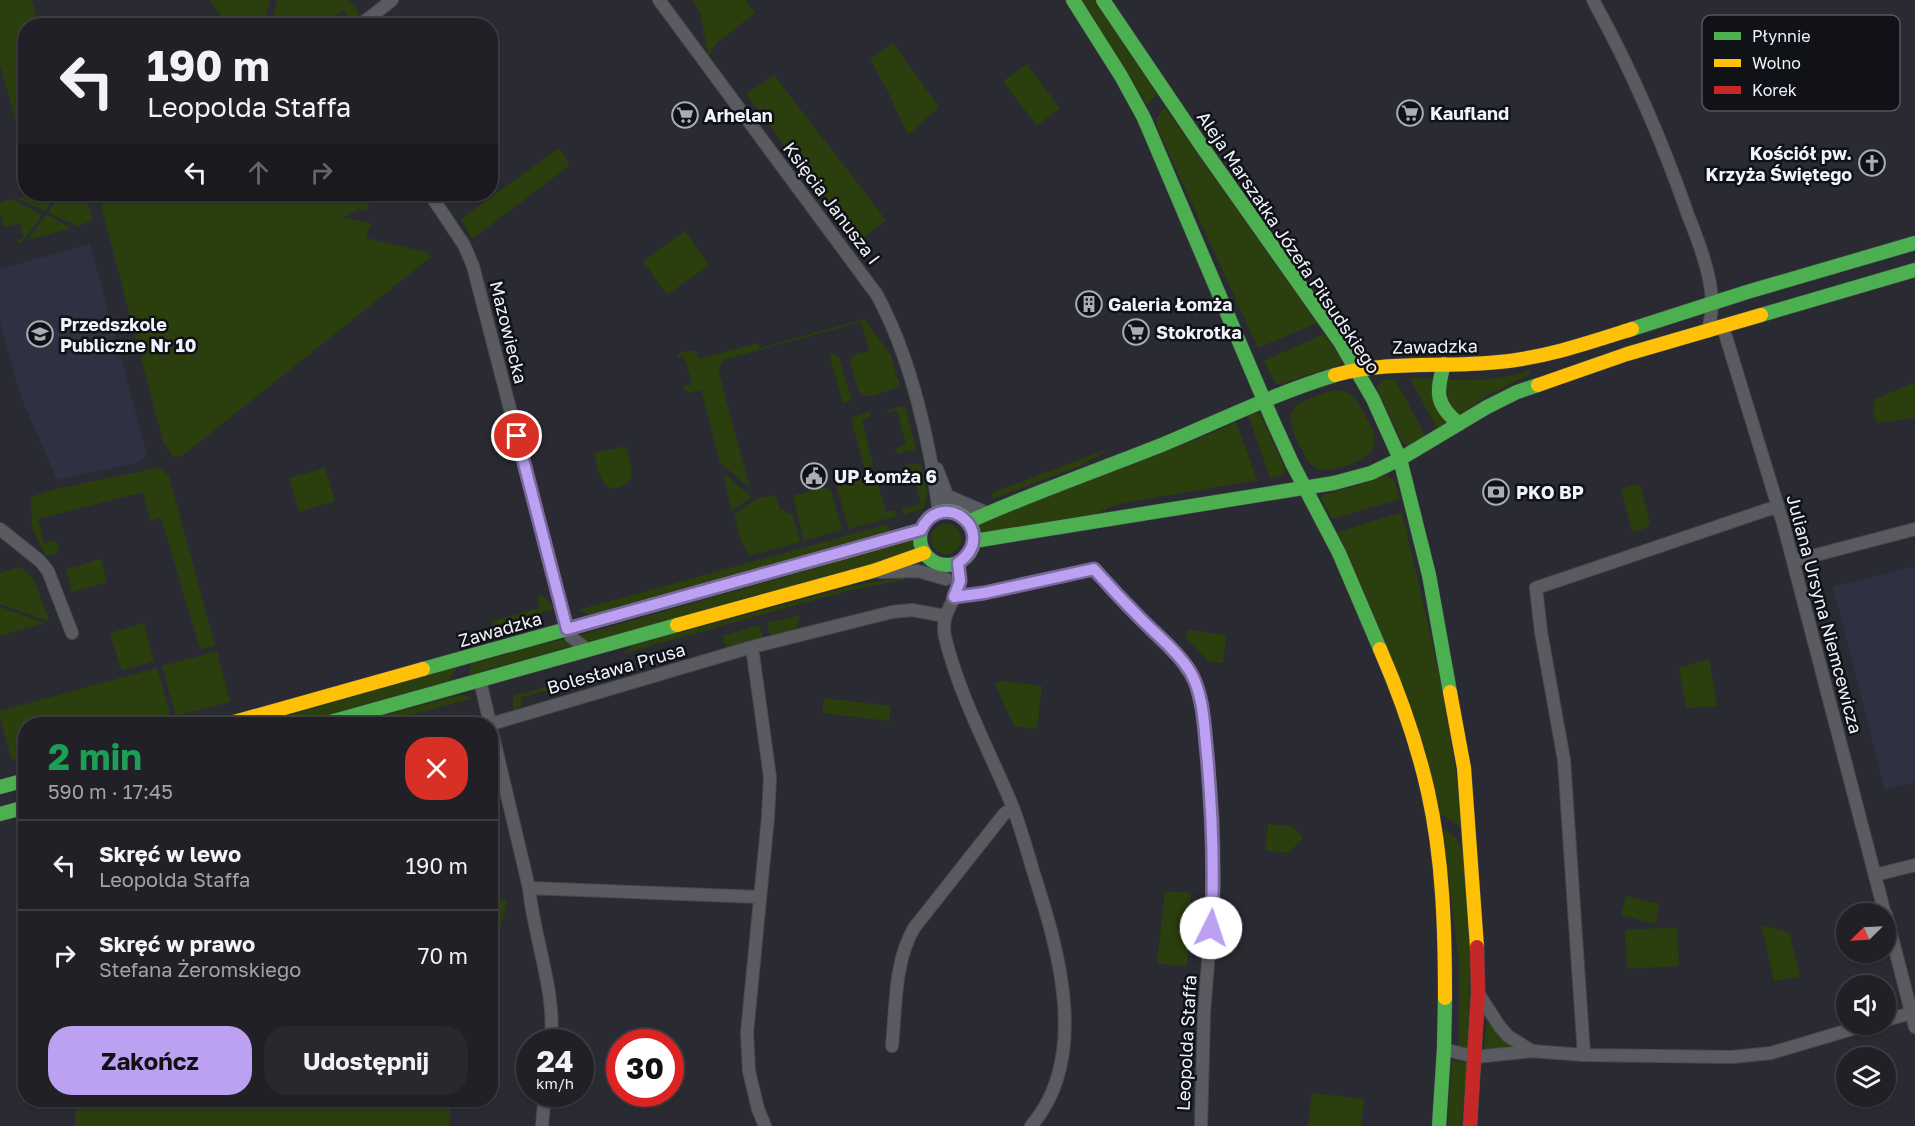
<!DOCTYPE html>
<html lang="pl">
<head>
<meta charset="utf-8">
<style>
  body { margin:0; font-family:"Golos Text",sans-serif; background:#28282e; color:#f1f3f6; height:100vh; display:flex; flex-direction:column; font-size:22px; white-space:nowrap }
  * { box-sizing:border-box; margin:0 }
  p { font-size:20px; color:#a2a3a7 }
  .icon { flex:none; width:33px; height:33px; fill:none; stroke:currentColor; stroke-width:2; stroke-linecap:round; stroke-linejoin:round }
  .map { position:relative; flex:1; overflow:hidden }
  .panel { position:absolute; left:18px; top:717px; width:480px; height:390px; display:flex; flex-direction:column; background:#202026; border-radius:24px; box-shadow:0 2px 4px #0004,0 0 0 2px #3d3e43 }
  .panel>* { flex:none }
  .guide { position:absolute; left:18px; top:18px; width:480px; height:183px; border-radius:24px; box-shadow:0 2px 4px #0004,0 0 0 2px #3d3e43; background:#202026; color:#f1f3f6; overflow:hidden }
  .needle { width:39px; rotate:246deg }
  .buttons { position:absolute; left:1836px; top:903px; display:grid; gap:12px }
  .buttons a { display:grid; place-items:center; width:60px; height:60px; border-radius:50%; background:#202026; box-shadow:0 2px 4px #0004,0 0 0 2px #3d3e43; font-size:30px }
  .speed { position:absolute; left:516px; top:1029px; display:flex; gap:12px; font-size:30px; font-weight:700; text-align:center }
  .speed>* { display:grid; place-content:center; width:78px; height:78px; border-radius:50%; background:#202026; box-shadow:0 2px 4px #0004,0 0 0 2px #3d3e43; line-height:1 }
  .speed small { font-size:15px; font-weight:400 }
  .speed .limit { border:9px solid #d22; background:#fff; color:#111 }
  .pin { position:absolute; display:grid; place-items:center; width:51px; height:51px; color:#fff; margin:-26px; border:3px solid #fff; border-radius:50%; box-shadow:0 2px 6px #0007 }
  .me { position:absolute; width:66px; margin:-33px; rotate:4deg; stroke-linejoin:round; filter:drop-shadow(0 0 4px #0008) }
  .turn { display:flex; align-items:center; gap:21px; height:126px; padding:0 30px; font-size:27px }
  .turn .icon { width:78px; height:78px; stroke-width:2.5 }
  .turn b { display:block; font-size:42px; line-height:51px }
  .lanes { display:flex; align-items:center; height:57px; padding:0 30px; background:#0003; justify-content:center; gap:30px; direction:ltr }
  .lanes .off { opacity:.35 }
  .round { display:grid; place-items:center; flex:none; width:63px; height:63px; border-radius:24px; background:#28282e }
  .head { display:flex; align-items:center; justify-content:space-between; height:102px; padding:0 30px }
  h1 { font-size:36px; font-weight:700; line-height:45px; color:#1e9e55 }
  .action { display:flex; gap:12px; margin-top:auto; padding:12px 30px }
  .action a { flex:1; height:69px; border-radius:24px; background:#bca0f2; color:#111; font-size:24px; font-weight:700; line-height:69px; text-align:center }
  .action a+a { background:#28282e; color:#f1f3f6 }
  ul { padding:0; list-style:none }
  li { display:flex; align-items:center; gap:18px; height:90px; padding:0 30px; border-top:2px solid #3d3e43 }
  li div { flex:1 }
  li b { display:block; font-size:22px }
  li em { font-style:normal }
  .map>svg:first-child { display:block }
</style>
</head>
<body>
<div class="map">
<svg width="1915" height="1126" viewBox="0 0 1915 1126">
  <rect width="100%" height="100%" fill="#2a2b32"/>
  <path fill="#2e3142" d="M 90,244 L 147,454 L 140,462 L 57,480 L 21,397 L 0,322 L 0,269 Z
    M 1915,566 L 1915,782 L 1885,790 L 1833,587 Z"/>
  <path fill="#2b3e0d" d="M 0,0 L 32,0 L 39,25 L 26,26 L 25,148 L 21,133 L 19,133 L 0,64 Z
    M 209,0 L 270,0 L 264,25 L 229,26 Z
    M 277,0 L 348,0 L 355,7 L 359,16 L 352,21 L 343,10 L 325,25 L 271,25 Z
    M 692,0 L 745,0 L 755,13 L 717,43 L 708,56 L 700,12 Z
    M 1082,0 L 1094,0 L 1157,94 L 1147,105 Z
    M 893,43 L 939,107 L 908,135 L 888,92 L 870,59 Z
    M 1027,64 L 1060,108 L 1037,126 L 1003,81 Z
    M 774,75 L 886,220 L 858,242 L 746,94 Z
    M 1164,108 L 1165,108 L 1317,323 L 1258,348 L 1157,127 L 1157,118 Z
    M 559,148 L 570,165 L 472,239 L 461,219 Z
    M 32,194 L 58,194 L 46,209 L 43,210 L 17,198 Z
    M 61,194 L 85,194 L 93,220 L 78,226 L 49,213 L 49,211 Z
    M 98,194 L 152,194 L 147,198 L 154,194 L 375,194 L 366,211 L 358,209 L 356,212 L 348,213 L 347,216 L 340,216 L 372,224 L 367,233 L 367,238 L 428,253 L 431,257 L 182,456 L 173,457 L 163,441 Z
    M 11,199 L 42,215 L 23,241 L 18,243 L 17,240 L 24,238 L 20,223 L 4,227 L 0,212 L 0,203 Z
    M 48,215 L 71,228 L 28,240 L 45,216 Z
    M 685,231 L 709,265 L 667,295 L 643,261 Z
    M 864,319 L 891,355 L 899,384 L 896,388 L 870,396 L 863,396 L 859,392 L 850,363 L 852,356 L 869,351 L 861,322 L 723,360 L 718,370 L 750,488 L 720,463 L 701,390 L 688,393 L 682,387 L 692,384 L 684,356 L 676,358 L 679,353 L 695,350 L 699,359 L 758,343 L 760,348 Z
    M 1324,334 L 1342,360 L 1339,365 L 1281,384 L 1276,384 L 1264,361 Z
    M 833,353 L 839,358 L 852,400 L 843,403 L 829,354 Z
    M 1528,370 L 1531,372 L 1528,375 L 1489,395 L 1437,429 L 1410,378 C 1445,379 1496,385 1528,370 Z
    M 1395,379 L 1426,437 L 1407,446 L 1403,443 L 1377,389 L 1378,383 L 1383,380 Z
    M 1915,382 L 1915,418 L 1877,423 L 1873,413 L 1875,399 Z
    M 1336,390 C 1351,391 1356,398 1363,411 C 1368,421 1377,433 1374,445 C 1372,460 1338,470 1325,470 C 1316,470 1310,465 1306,458 C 1280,409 1285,405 1336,390 Z
    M 903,406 L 905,407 L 916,449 L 898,454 L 895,449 L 906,444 L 897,410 L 887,412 L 887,410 Z
    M 870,412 L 870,416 L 862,420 L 873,465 L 867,469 L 864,467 L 851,419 L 853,417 Z
    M 1257,412 L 1261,416 L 1285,469 L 1283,475 L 1270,478 L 1248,415 Z
    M 1236,422 L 1257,480 L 1135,501 L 1116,505 L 1094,514 L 978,533 L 976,527 C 1059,483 1152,462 1236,422 Z
    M 626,446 C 631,466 641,485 611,489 C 599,482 597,466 594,453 Z
    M 1110,448 L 1080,466 L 993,499 L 992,493 Z
    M 912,463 L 921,465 L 928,492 L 923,509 L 904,515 L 902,509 L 921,504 L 911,466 L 902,466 Z
    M 157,468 L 161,469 L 169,476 L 215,645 L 200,649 L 161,518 L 150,521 L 143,492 L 38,519 L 44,543 L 56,540 L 59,553 L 47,556 L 45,554 L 32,528 L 31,499 L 34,496 L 55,489 Z
    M 325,468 L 335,501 L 299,512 L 289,478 Z
    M 723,473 L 752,497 L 732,511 Z
    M 1387,475 L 1394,480 L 1400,499 L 1332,519 L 1321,499 L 1326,494 L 1353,487 Z
    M 876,476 L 886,512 L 895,510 L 897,516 L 849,529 L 837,489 L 840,483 Z
    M 1640,484 L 1650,523 L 1647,528 L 1632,532 L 1621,489 Z
    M 825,487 L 831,490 L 842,530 L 804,541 L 793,496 Z
    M 775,495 L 780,510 L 784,510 L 787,514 L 792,514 L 800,540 L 798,543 L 748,556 L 745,547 L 741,542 L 734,515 L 756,499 Z
    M 1402,512 C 1426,616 1453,721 1462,828 L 1439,813 C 1419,712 1379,625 1338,532 Z
    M 888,524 L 891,532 L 590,615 L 578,610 Z
    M931 539a15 15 0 1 1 30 0a15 15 0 1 1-30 0Z
    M 914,540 L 915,552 L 588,642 L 578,636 L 798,573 L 834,559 Z
    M 101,559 L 107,582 L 72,592 L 66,569 Z
    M 21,567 L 34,580 L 50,622 L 0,604 L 0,573 Z
    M 905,577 L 904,580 L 851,590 L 622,654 L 634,645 L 851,586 Z
    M 537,596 L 545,597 L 555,609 L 493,627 L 492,621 L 540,608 Z
    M 0,607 L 45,623 L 0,636 Z
    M 800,615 L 796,629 L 770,635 L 767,623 Z
    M 144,623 L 154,661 L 123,670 L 121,669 L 110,633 Z
    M 759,625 L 763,638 L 726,647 L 722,636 Z
    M 1188,630 L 1226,635 L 1223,663 L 1208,661 L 1186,637 Z
    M 562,639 L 571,646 L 469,675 L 471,664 Z
    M 217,651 L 230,702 L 176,716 L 162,666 Z
    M 1709,659 L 1717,706 L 1686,708 L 1679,668 Z
    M 457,667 L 448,681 L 295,724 L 258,724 Z
    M 157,668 L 171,717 L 145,724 L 26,724 L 25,758 L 15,761 L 11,758 L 0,718 L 0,711 Z
    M 605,670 L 603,673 L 521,698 L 522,705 L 513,710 L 513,696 Z
    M 1002,681 L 1042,686 L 1037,729 L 1014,726 L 995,684 Z
    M 461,695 L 474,698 L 377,724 L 350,724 Z
    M 824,698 L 891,706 L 889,721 L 822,713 Z
    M 1268,824 L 1292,826 L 1302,836 L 1302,840 L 1288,853 L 1265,850 Z
    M 1443,828 L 1455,837 L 1465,853 L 1470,950 L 1468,1050 L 1461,1048 L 1459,1044 L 1459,962 Z
    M 1165,891 L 1191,893 L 1187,966 L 1157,964 Z
    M 1626,896 L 1659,904 L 1655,924 L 1621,915 Z
    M 498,898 L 505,900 L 507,903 L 499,933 L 500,946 L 496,949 L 491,948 L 490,904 L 494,899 Z
    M 1761,925 L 1789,932 L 1800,976 L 1774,981 Z
    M 1677,927 L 1679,966 L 1627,969 L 1625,930 Z
    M 1487,1018 L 1501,1039 L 1521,1048 L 1484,1050 Z
    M 1454,1060 L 1466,1063 L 1467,1067 L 1461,1126 L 1447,1126 L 1452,1061 Z
    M 1312,1093 L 1364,1099 L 1361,1126 L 1308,1126 Z
    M 76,1100 L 451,1100 L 449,1126 L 75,1126 Z"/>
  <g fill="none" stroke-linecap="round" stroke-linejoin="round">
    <g stroke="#48494f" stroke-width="14">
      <path id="street" d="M 659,0 L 877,295 C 911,358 930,442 939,513
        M 1593,0 C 1631,69 1662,140 1688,215 C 1698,240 1712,276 1712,304 C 1712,312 1710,322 1708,331
        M 359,26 L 392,0
        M 430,194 L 464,245 L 473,266 L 567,629 L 571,637 L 588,650
        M 1723,327 L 1783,523 L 1885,914
        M 937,469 L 954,513
        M 948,496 L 987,513
        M 0,529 L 40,561 L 48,571 L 72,633
        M 1793,561 L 1915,529
        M 958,563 C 959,569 960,575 960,581 C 956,602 940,613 945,637 C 959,695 989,750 1012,805 C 1021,828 1027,851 1034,874 C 1059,951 1090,1058 1031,1126
        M 880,572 L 918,571 L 946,579
        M 954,597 L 984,593 L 1094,569 L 1128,607 L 1181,660 L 1195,682 L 1203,713 L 1213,821 L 1214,886 L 1204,1013 L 1201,1126
        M 752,647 L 770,777 L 768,817 L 747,1033 L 749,1071 L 758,1109 L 765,1126
        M 480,681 L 529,888 C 534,939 556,991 551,1042
        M 491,724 L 752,647 L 892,612 L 912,610 L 945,616
        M 1875,875 L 1915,865
        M 529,888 L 760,897
        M 1886,914 L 1915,1027
        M 1478,993 L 1500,1027 L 1508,1036 L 1532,1051
        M 1886,1020 L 1911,1013
        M 892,1046 C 896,1008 894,962 914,928 L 1004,814 L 1012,808
        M 1444,1049 L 1475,1057 L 1532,1051 L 1584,1055 L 1732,1057 L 1771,1053 L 1869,1024
        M 1584,1055 L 1564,760 L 1541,632 L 1536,588 L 1778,506
        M 542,1126 L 545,1094"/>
    </g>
    <g stroke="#48494f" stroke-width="15">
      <path id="fast" d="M 1073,0 L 1121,76 L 1144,118 L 1272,419 L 1292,463 L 1339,553 L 1380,649
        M 1103,0 L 1203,148 L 1340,342 L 1373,399 L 1400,459 L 1429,575 L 1450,692
        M 1761,315 L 1915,270
        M 1632,329 L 1747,292 L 1915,243
        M 1444,364 C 1436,393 1435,404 1459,424
        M920 538a27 27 0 1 1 54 0a27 27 0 1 1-54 0Z
        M 968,522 C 1032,493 1099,470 1164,444 C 1221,420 1276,393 1335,375
        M 974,541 L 1334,483 L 1371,473 L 1400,459 L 1487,407 L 1517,392 L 1538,385
        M 423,669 L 837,554
        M 323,724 L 677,625
        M 0,787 L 26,780
        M 0,814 L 26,807
        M 1439,1126 L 1444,1049 L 1445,998"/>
    </g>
    <g stroke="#48494f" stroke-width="15">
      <path id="slow" d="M 1335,375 C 1389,360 1444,368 1499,362 C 1544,358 1588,343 1632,329
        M 1538,385 L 1627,354 L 1761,315
        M 837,554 L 921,530
        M 677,625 L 873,571 L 924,553
        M 1380,649 C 1400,695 1417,743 1428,792 C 1443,859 1445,930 1445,998
        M 1450,692 L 1464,768 L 1477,947
        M 227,724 L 423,669"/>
    </g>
    <g stroke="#48494f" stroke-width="15">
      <path id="jam" d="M 1470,1126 L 1478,993 L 1477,947"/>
    </g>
    <use href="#street" stroke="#5a5b60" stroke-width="12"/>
    <use href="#fast" stroke="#4caf50" stroke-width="14"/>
    <use href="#slow" stroke="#ffc107" stroke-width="14"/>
    <use href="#jam" stroke="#c62828" stroke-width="14"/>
  </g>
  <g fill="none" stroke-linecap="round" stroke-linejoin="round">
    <g stroke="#7a689d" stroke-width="15">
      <path id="route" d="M 517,436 L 567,629 L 921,530 C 942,486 1001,532 958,563 L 960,581 L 954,597 L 984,593 L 1094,569 C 1109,586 1125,603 1141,619 C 1158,636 1179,653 1191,673 C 1204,697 1204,727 1207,754 C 1212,812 1215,869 1211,928"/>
    </g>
    <use href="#route" stroke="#bca0f2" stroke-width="10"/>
  </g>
  <defs>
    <g id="supermarket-ring" transform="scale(1.35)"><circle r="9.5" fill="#111217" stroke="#abadb5" stroke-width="1.5"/><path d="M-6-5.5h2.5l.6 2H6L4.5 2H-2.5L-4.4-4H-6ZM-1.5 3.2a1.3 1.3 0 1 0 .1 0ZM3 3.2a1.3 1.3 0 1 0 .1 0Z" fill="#abadb5"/></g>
    <g id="church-ring" transform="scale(1.35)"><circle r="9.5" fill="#111217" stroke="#abadb5" stroke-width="1.5"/><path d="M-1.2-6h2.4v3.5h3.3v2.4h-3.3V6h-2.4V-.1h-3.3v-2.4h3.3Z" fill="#abadb5"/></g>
    <g id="building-ring" transform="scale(1.35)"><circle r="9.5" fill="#111217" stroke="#abadb5" stroke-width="1.5"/><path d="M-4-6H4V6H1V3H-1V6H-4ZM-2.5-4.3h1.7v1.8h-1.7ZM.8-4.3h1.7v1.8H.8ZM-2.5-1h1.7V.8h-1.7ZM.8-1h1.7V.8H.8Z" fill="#abadb5"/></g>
    <g id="school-ring" transform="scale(1.35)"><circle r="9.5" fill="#111217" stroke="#abadb5" stroke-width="1.5"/><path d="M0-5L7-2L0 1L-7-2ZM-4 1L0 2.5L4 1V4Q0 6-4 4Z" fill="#abadb5"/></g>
    <g id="civic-ring" transform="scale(1.35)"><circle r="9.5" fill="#111217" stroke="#abadb5" stroke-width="1.5"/><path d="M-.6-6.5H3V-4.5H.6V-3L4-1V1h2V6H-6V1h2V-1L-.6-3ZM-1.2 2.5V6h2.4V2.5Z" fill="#abadb5"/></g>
    <g id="bank-ring" transform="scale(1.35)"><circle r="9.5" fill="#111217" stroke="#abadb5" stroke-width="1.5"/><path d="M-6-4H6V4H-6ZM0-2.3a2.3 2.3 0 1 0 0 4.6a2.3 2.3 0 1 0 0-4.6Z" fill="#abadb5"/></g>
  </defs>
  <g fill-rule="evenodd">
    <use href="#supermarket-ring" x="1410" y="113"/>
    <use href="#supermarket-ring" x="685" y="115"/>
    <use href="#church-ring" x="1872" y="163"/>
    <use href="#building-ring" x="1089" y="304"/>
    <use href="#supermarket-ring" x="1136" y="332"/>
    <use href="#school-ring" x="40" y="334"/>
    <use href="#civic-ring" x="814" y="476"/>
    <use href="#bank-ring" x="1496" y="492"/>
  </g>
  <g text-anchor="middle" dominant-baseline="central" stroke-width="5" stroke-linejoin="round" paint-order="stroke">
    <g font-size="18" font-weight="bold" fill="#f1f3fc" stroke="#111217" text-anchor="start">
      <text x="1430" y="113">Kaufland</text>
      <text x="704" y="115">Arhelan</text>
      <text x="1852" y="153" text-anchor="end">Kościół pw.<tspan x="1852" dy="21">Krzyża Świętego</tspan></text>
      <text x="1108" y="304">Galeria Łomża</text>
      <text x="60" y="324">Przedszkole<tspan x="60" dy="21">Publiczne Nr 10</tspan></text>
      <text x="1156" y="332">Stokrotka</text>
      <text x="834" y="476">UP Łomża 6</text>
      <text x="1516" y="492">PKO BP</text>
    </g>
    <g font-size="18" fill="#f1f3fc" stroke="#111217">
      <text transform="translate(832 203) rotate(53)">Księcia Janusza I</text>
      <text transform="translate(1289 242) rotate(56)">Aleja Marszałka Józefa Piłsudskiego</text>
      <text transform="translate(509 332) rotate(76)">Mazowiecka</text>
      <text transform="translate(1435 346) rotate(-1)">Zawadzka</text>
      <text transform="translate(1825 614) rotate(75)">Juliana Ursyna Niemcewicza</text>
      <text transform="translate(500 629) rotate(-16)">Zawadzka</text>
      <text transform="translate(616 668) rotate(-16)">Bolesława Prusa</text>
      <text transform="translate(1186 1043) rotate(-87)">Leopolda Staffa</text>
    </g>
  </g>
  <rect x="1702" y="15" width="198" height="96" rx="9" fill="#111217" stroke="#54565c" stroke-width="1.5"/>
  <rect x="1714" y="32" width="27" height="8" fill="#4caf50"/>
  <rect x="1714" y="59" width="27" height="8" fill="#ffc107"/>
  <rect x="1714" y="86" width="27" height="8" fill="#c62828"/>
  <g font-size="16" fill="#f1f3fc">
    <text x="1752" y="42">Płynnie</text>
    <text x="1752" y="69">Wolno</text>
    <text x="1752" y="96">Korek</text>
  </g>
</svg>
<div class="buttons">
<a><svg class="needle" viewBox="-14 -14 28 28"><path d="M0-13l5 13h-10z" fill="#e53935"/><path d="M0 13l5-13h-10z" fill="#a2a3a7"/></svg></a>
<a><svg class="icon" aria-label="sound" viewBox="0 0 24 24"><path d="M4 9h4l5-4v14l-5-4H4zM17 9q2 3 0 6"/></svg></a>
<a><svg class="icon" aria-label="layers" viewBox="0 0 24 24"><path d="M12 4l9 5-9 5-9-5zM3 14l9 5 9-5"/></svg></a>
</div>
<div class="speed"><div>24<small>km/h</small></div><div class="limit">30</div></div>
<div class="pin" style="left:517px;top:436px;background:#d93025"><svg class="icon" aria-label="arrive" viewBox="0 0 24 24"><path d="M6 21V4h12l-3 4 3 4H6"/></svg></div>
<svg class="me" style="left:1211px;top:928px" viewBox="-20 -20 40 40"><circle r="19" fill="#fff"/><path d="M0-13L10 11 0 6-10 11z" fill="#bca0f2"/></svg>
<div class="guide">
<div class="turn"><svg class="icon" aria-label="left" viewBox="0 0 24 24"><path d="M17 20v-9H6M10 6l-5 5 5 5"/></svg><div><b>190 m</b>Leopolda Staffa</div></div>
<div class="lanes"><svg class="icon" aria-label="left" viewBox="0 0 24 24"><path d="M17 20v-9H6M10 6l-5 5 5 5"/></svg><svg class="icon off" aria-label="ahead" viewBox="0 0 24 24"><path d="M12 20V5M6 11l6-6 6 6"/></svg><svg class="icon off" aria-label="right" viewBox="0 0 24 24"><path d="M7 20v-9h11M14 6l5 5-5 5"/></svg></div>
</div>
<section class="panel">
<div class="head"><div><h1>2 min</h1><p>590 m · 17:45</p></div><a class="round" style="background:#d93025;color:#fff"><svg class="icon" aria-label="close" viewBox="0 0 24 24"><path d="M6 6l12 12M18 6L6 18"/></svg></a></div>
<ul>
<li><svg class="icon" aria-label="left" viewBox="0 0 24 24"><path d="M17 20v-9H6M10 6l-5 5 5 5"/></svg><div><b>Skręć w lewo</b><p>Leopolda Staffa</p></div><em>190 m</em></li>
<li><svg class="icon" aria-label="right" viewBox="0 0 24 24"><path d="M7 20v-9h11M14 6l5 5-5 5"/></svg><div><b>Skręć w prawo</b><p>Stefana Żeromskiego</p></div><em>70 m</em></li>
</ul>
<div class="action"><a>Zakończ</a><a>Udostępnij</a></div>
</section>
</div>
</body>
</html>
